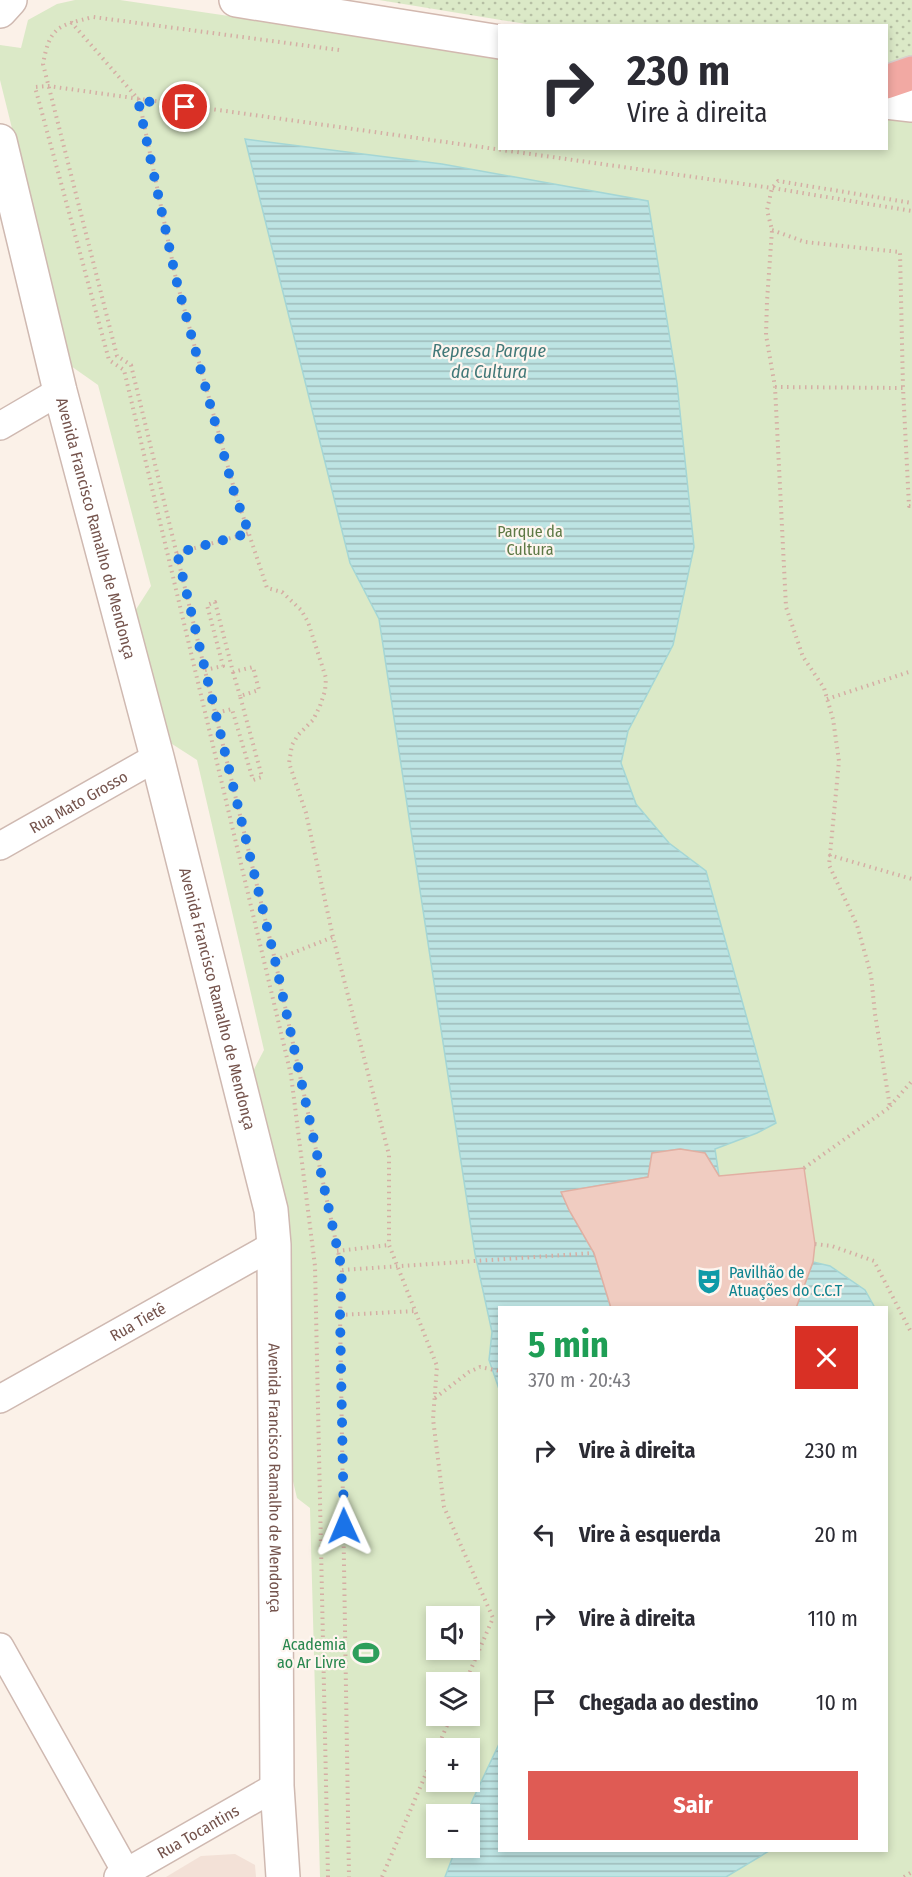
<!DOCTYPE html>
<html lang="pt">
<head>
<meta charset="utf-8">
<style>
  body { margin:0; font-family:"Fira Sans Condensed",sans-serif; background:#f2f2f3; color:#2b2b33; height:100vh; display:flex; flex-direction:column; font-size:22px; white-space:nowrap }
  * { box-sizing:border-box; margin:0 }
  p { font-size:20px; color:#7c7c81 }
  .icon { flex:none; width:33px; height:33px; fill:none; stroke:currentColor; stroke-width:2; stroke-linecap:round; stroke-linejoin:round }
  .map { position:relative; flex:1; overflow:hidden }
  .sheet { position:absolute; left:498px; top:1306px; width:390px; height:546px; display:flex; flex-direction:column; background:#fff; border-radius:0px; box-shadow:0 3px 9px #0003 }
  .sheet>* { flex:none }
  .banner { position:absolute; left:498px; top:24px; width:390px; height:126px; border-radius:0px; box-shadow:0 3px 9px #0003; background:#fff; color:#2b2b33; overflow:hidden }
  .buttons { position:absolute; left:426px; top:1606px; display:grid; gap:12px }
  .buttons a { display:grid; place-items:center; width:54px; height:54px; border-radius:0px; background:#fff; box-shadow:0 3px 9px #0003; font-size:30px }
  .pin { position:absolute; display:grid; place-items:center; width:51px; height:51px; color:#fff; margin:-26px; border:3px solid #fff; border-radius:50%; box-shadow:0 2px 6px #0007 }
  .me { position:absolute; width:66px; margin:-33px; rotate:359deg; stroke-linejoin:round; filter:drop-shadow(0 0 4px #0008) }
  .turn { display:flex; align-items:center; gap:21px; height:126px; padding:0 30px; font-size:27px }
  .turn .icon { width:78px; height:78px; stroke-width:2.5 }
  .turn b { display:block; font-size:42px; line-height:51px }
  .round { display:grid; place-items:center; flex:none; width:63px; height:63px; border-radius:0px; background:#f2f2f3 }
  .overview { display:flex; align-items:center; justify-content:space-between; height:102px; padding:0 30px }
  h1 { font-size:36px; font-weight:700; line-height:45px; color:#1e9e55 }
  .cta { display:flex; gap:12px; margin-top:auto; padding:12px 30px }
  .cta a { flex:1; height:69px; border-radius:0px; background:#df5b54; color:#fff; font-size:24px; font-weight:700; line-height:69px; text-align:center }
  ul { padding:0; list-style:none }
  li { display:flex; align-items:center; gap:18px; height:84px; padding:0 30px }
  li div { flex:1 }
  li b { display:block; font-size:22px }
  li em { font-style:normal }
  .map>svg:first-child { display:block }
</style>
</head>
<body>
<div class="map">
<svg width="912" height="1877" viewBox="0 0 912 1877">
  <defs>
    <pattern id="grass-dots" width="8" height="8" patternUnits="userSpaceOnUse" patternTransform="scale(1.5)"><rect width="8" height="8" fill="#dbe9c7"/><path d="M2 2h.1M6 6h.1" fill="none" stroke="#b6bfa4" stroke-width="1.8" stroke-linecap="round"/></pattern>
    <pattern id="water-rules" width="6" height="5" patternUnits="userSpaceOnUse" patternTransform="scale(1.5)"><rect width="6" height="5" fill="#bde4e3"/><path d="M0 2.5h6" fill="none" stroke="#9ebbba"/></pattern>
  </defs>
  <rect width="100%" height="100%" fill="#fbf1e8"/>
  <path fill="#f3e1d7" d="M 235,1854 L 255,1865 L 256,1877 L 166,1877 L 201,1856 Z"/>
  <path fill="url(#grass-dots)" d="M 379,0 L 912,0 L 912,61 L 887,66 L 886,26 L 532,25 Z"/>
  <path fill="#dbe9c7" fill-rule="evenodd" d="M 75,0 L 120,0 L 499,56 L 500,148 L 886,148 L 887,114 L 912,118 L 912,1877 L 320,1877 L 310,1508 L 297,1498 L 291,1473 L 250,1077 L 264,1050 L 197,760 L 169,742 L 135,611 L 151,586 L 98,385 L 71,366 L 0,80 L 0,45 L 21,48 L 28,20 L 57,4 ZM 500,1308 L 886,1308 L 886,1851 L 500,1851 ZM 436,1617 L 470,1617 L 470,1650 L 436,1650 ZM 436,1683 L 470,1683 L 470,1716 L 436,1716 ZM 436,1749 L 470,1749 L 470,1782 L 436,1782 ZM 436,1815 L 470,1815 L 470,1848 L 436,1848 Z"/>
  <path fill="url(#water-rules)" stroke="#a4d6d5" stroke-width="1.5" d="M 245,139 L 442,164 L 648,201 L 677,383 L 694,547 L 673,645 L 628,731 L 621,763 L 636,804 L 669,843 L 706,871 L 776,1123 L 757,1133 L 715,1149 L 719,1176 L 705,1153 L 680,1149 L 652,1153 L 648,1177 L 562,1192 L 569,1210 L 594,1253 L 611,1308 L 500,1308 L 499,1389 L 489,1360 L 492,1332 L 475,1254 L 379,619 L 350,563 Z
    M 813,1262 L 830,1266 L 865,1290 L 875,1308 L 796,1308 Z
    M 499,1744 L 500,1851 L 769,1851 L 726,1877 L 445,1877 L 456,1848 L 470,1848 L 470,1815 L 467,1815 L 473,1799 Z"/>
  <path fill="#f0ccc1" stroke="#e1afa2" stroke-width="1.5" d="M 680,1149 L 705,1153 L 719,1176 L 804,1168 L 815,1244 L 813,1262 L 796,1308 L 611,1308 L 594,1253 L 569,1210 L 561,1192 L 648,1177 L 652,1153 Z"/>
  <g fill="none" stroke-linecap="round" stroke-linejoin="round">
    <g stroke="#cfb9b1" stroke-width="30">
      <g id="minor">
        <path d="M 0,426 L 60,391"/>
        <path id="s1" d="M 0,846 L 157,757"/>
        <path id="s2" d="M 0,1399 L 274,1245"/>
        <path d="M 0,1647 L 126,1872"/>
        <path id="s3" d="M 118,1877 L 277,1786"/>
      </g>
    </g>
    <g stroke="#cfb9b1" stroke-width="36">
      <g id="tertiary">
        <path d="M 0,11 L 10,0"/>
        <path id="s4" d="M 0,141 L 60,391 L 157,757 L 271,1210 L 274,1245 L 277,1786 L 283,1877"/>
      </g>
    </g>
    <g stroke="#d2b8af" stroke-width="36">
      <path id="secondary" d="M 236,0 L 500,42
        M 886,102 L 912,105"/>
    </g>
    <g stroke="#d8cfcd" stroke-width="36">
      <path id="motorway" d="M 886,82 L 912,73"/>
    </g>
    <path stroke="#d5aea4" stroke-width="4" stroke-dasharray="1.5 4.5" stroke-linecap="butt" d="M 71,22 L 139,100 L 176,279 L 235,492 L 267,588 L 282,592 L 301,610 L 308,622 L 326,678 L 325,691 L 320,706 L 313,720 L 298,735 L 292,745 L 289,763 L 306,813 L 333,937 L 389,1155 L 389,1245 L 437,1366 L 433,1419 L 444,1507 L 493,1618 L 465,1683
      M 339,50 L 93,17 C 58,26 50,26 43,64 L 117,356 L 131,365 L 275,960 L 342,1270 L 340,1315 L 349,1877
      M 772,230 L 805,242 L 900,252 L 903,388
      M 775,387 L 903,388 L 909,506 L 912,506
      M 177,553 L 249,533
      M 205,670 L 223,666 L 207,605 L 215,602 L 233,672 L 253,667 L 259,690 L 240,696 L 262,777 L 253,780 L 232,709 L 216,713
      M 233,672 L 240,696
      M 827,699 L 912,671
      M 829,855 L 912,879
      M 275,960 L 333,937
      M 890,1106 L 912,1081
      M 804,1168 L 890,1107 L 875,1014 L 871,975 L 857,925 L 829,865 L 839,761 L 833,719 L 824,688 L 803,657 L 786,607 L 775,387 L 766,335 L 767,301 L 772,230 L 767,210 L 772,188 L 778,181 L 912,203
      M 815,1244 L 832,1246 L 874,1261 L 912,1334
      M 337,1251 L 389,1245
      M 340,1315 L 415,1311
      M 435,1398 L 469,1372 L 480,1367 L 500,1371
      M 437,1749 L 451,1716
      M 328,1877 L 315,1266 L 291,1075 L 124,370 L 109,360 L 35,87 L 48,86 L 772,188 L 912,211
      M 382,1877 L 436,1750
      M 904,1877 L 912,1872"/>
    <use href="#minor" stroke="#fff" stroke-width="27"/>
    <use href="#tertiary" stroke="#fff" stroke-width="33"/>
    <use href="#secondary" stroke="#fff" stroke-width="33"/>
    <use href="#motorway" stroke="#f2a9a3" stroke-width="33"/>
    <path stroke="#d5aea4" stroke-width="4" stroke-dasharray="1.5 4.5" stroke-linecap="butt" d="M 342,1270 L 594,1253"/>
  </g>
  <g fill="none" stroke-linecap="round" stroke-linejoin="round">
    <path stroke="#1a73e8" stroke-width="10" stroke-dasharray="0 18" d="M 185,107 L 138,100 L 176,279 L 234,492 L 249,533 L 177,553 L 275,960 L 342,1270 L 340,1315 L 344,1526"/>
  </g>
  <defs>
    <g id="theatre-bare" transform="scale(2.07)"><path d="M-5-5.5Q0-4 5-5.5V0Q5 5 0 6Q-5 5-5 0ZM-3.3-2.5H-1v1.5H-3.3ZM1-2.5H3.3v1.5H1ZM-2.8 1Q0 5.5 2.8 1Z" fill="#0f9aa8" stroke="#fef5ef" stroke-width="2.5" paint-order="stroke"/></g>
    <g id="stadium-bare" transform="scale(2.07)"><path d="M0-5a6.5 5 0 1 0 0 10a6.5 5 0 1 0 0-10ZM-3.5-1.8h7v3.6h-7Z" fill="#2e9e5b" stroke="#fef5ef" stroke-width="2.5" paint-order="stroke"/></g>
  </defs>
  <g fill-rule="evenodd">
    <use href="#theatre-bare" x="709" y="1281"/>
    <use href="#stadium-bare" x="366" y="1653"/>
  </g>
  <g text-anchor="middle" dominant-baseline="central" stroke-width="4.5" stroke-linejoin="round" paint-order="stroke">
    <g font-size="16" fill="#75544d" stroke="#fef5ef">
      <text stroke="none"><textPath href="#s4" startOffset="399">Avenida Francisco Ramalho de Mendonça</textPath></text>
      <text stroke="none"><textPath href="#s1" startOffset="90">Rua Mato Grosso</textPath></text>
      <text stroke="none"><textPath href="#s4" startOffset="885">Avenida Francisco Ramalho de Mendonça</textPath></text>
      <text stroke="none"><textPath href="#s2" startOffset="158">Rua Tietê</textPath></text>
      <text stroke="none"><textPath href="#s4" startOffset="1371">Avenida Francisco Ramalho de Mendonça</textPath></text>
      <text stroke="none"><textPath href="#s3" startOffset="92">Rua Tocantins</textPath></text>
    </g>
    <g font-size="16" fill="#5e7945" stroke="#fef5ef">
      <text x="530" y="531">Parque da<tspan x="530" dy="18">Cultura</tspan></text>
    </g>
    <g font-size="16" fill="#0d838f" stroke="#fef5ef" text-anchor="start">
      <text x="729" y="1272">Pavilhão de<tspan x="729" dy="18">Atuações do C.C.T</tspan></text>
    </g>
    <g font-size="16" fill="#27864d" stroke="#fef5ef" text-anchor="end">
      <text x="346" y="1644">Academia<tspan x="346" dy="18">ao Ar Livre</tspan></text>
    </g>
    <g font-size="18" font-style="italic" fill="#417878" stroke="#fef5ef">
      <text x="489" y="351">Represa Parque<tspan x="489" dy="21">da Cultura</tspan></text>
    </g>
  </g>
</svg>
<div class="buttons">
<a><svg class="icon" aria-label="sound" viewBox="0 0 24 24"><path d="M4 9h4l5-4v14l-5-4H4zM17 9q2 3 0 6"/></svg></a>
<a><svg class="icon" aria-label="layers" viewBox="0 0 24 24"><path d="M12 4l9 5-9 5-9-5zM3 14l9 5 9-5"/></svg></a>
<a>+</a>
<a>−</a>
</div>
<div class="pin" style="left:185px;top:107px;background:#d93025"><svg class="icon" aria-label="arrive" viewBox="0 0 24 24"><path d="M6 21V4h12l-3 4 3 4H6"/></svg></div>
<svg class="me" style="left:344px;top:1526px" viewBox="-20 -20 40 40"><path d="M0-17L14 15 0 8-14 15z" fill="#1a73e8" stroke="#fff" stroke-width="4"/></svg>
<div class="banner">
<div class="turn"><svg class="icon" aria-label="right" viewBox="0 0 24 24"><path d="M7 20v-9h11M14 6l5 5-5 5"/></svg><div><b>230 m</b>Vire à direita</div></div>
</div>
<section class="sheet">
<div class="overview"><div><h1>5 min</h1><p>370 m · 20:43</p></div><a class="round" style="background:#d93025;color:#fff"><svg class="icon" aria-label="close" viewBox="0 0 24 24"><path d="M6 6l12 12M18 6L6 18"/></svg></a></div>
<ul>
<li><svg class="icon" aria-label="right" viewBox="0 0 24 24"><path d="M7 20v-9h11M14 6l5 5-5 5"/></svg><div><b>Vire à direita</b></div><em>230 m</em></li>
<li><svg class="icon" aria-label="left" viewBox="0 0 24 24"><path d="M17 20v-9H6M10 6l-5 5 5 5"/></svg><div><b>Vire à esquerda</b></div><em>20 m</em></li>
<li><svg class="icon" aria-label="right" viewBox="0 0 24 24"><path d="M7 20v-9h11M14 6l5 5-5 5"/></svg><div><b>Vire à direita</b></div><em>110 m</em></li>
<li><svg class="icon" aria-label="arrive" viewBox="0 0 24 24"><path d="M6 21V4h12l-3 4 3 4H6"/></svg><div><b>Chegada ao destino</b></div><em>10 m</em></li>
</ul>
<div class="cta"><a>Sair</a></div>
</section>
</div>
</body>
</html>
